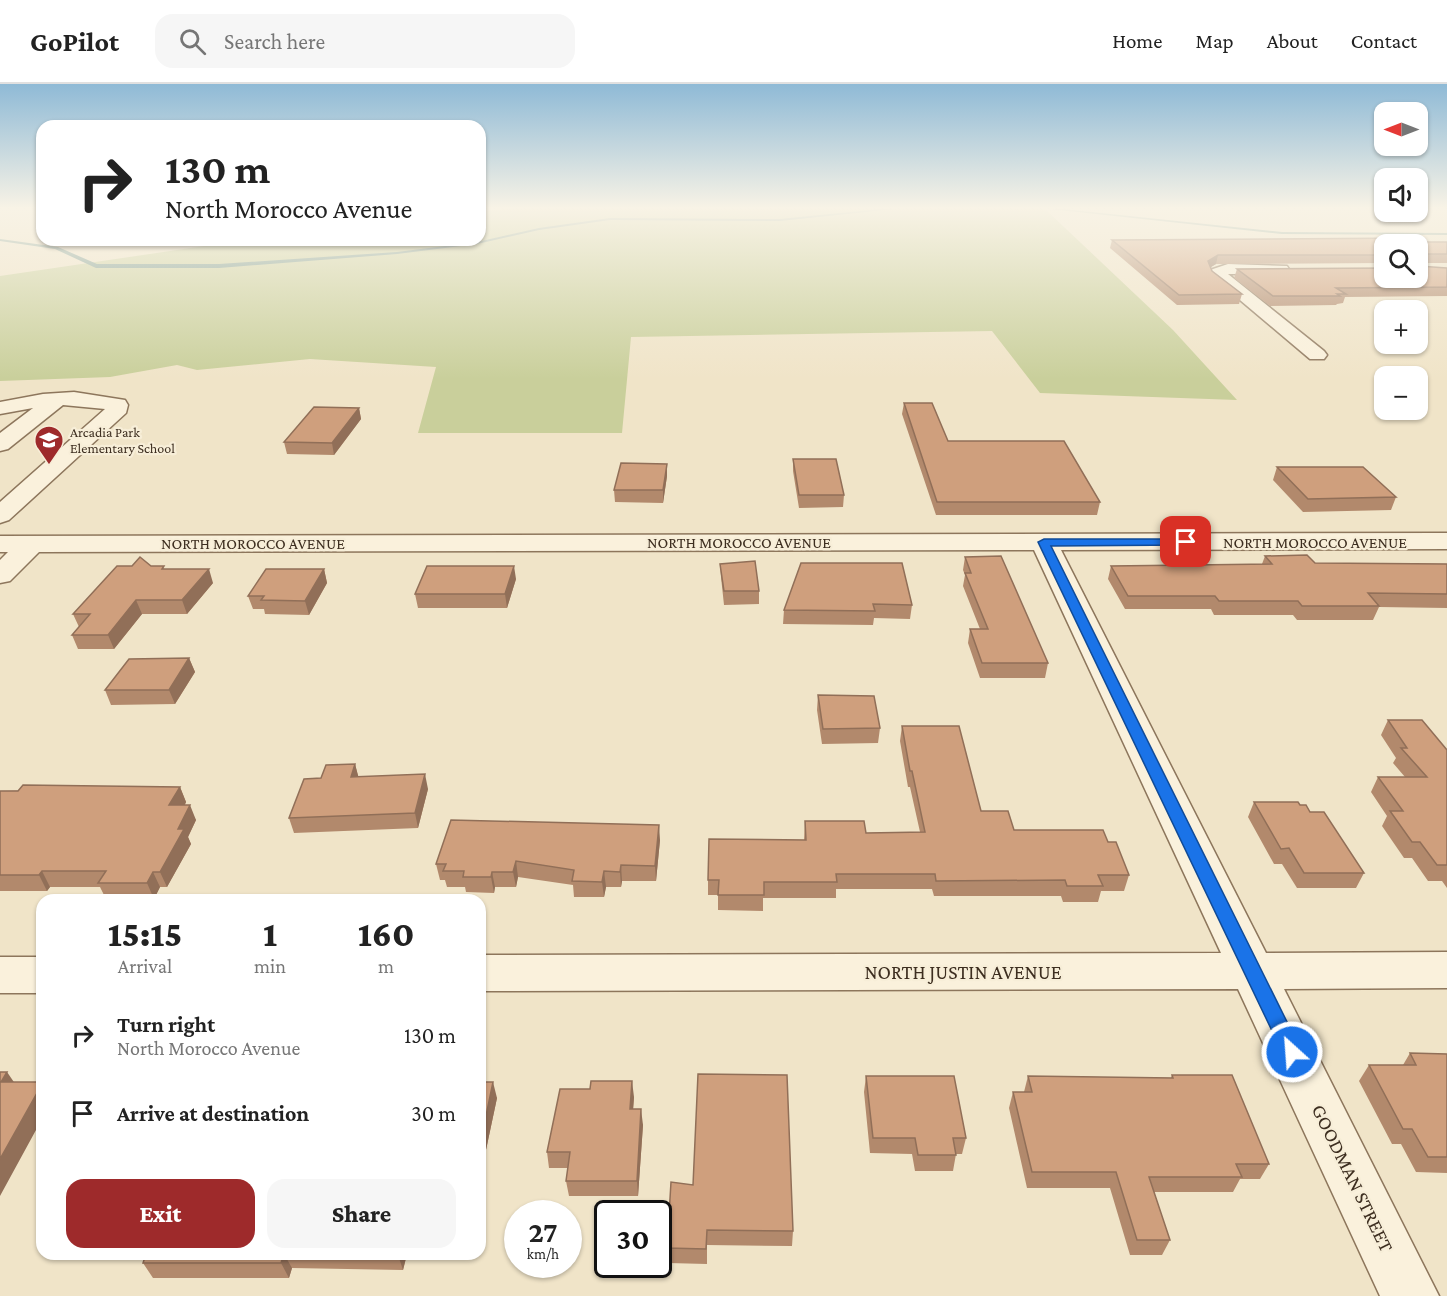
<!DOCTYPE html>
<html lang="en">
<head>
<meta charset="utf-8">
<style>
  body { margin:0; font-family:"Crimson Pro",serif; background:#f6f6f6; color:#222; height:100vh; display:flex; flex-direction:column; font-size:22px; white-space:nowrap }
  * { box-sizing:border-box; margin:0 }
  p { font-size:20px; color:#767676 }
  .icon { flex:none; width:33px; height:33px; fill:none; stroke:currentColor; stroke-width:2; stroke-linecap:round; stroke-linejoin:round }
  .map { position:relative; flex:1; overflow:hidden }
  .drawer { position:absolute; left:36px; top:810px; width:450px; height:366px; display:flex; flex-direction:column; background:#fff; border-radius:18px; box-shadow:0 2px 4px #0004 }
  .drawer>* { flex:none }
  .top-card { position:absolute; left:36px; top:36px; width:450px; height:126px; border-radius:18px; box-shadow:0 2px 4px #0004; background:#fff; color:#222; overflow:hidden }
  .needle { width:39px; rotate:270deg }
  .controls { position:absolute; left:1374px; top:18px; display:grid; gap:12px }
  .controls a { display:grid; place-items:center; width:54px; height:54px; border-radius:12px; background:#fff; box-shadow:0 2px 4px #0004; font-size:30px }
  .speed { position:absolute; left:504px; top:1116px; display:flex; gap:12px; font-size:30px; font-weight:700; text-align:center }
  .speed>* { display:grid; place-content:center; width:78px; height:78px; border-radius:50%; background:#fff; box-shadow:0 2px 4px #0004; line-height:1 }
  .speed small { font-size:15px; font-weight:400 }
  .speed .limit { border:3px solid #111; border-radius:9px; background:#fff; color:#111 }
  .pin { position:absolute; display:grid; place-items:center; width:51px; height:51px; color:#fff; margin:-26px; border-radius:12px; box-shadow:0 3px 9px #0006 }
  .me { position:absolute; width:66px; margin:-33px; rotate:334deg; stroke-linejoin:round; filter:drop-shadow(0 0 4px #0008) }
  .turn { display:flex; align-items:center; gap:21px; height:126px; padding:0 30px; font-size:27px }
  .turn .icon { width:78px; height:78px; stroke-width:2.5 }
  .turn b { display:block; font-size:42px; line-height:51px }
  .eta { display:flex; justify-content:space-evenly; align-items:center; height:102px; text-align:center }
  .eta b { font-size:36px; font-weight:800; line-height:42px }
  .cta { display:flex; gap:12px; margin-top:auto; padding:12px 30px }
  .cta a { flex:1; height:69px; border-radius:18px; background:#9e2a2b; color:#fff; font-size:24px; font-weight:800; line-height:69px; text-align:center }
  .cta a+a { background:#f6f6f6; color:#222 }
  ul { padding:0; list-style:none }
  li { display:flex; align-items:center; gap:18px; height:78px; padding:0 30px }
  li div { flex:1 }
  li b { display:block; font-size:22px }
  li em { font-style:normal }
  header { display:flex; align-items:center; gap:36px; box-sizing:border-box; height:84px; padding:0 30px; background:#fff; border-bottom:2px solid #e0e0e0 }
  header strong { font-size:28px }
  nav { display:flex; gap:33px; margin-inline-start:auto; font-size:21px }
  .search { width:420px; height:54px; background:#f6f6f6; display:flex; align-items:center; gap:15px; box-sizing:border-box; padding:0 21px; border-radius:18px; color:#767676; font-size:22px }
  .map>svg:first-child { display:block }
</style>
</head>
<body>
<header>
<strong>GoPilot</strong>
<div class="search"><svg class="icon" aria-label="search" viewBox="0 0 24 24"><circle cx="10" cy="10" r="6"/><path d="M15 15l6 6"/></svg>Search here</div>
<nav><a>Home</a><a>Map</a><a>About</a><a>Contact</a></nav>
</header>
<div class="map">
<svg width="1447" height="1212" viewBox="0 0 1447 1212">
  <rect width="100%" height="100%" fill="#f0e4c8"/>
  <path fill="#c9cf9b" d="M 504,125 L 1045,125 L 1173,246 L 1237,316 L 1040,309 L 992,247 L 631,253 L 622,349 L 418,349 L 436,283 L 310,275 L 197,286 L 177,281 L 110,293 L 0,297 L 0,192 L 245,156 L 480,156 L 480,127 Z"/>
  <g fill="none" stroke-linecap="round" stroke-linejoin="round">
    <path fill="#6f938a" fill-rule="evenodd" d="M 881,125 L 894,125 L 780,137 L 610,136 L 539,146 L 477,160 L 397,170 L 219,184 L 96,184 L 55,165 L 0,157 L 0,155 L 58,163 L 97,180 L 219,180 L 397,168 L 477,158 L 539,144 L 610,134 L 780,135 Z
      M 1050,125 L 1063,125 L 1282,148 L 1447,149 L 1447,151 L 1282,150 Z"/>
    <g stroke="#8d765c" stroke-width="3">
      <path id="minor" d="M 1228,180 L 1287,182 L 1289,185 L 1281,190 L 1228,190 L 1324,267 L 1327,271 L 1324,275 L 1310,275 L 1208,189 L 1210,186 Z
        M 74,308 L 125,316 L 128,321 L 126,329 L 9,436 L 0,439 L 0,418 L 105,325 L 63,321 L 8,365 L 0,367 L 0,349 L 33,324 L 0,330 L 0,318 L 43,310 Z
        M 1447,449 L 1447,465 L 1061,466 L 1266,869 L 1447,868 L 1447,904 L 1284,905 L 1439,1212 L 1380,1212 L 1238,905 L 480,907 L 480,871 L 1221,869 L 1034,466 L 39,468 L 10,497 L 0,499 L 0,476 L 8,468 L 0,468 L 0,452 Z
        M 0,873 L 42,873 L 42,909 L 0,909 Z"/>
    </g>
    <use href="#minor" fill="#faf1dc" fill-rule="evenodd"/>
  </g>
  <path fill="#b2896c" d="M 1112,156 L 1447,158 L 1447,179 L 1420,179 L 1419,182 L 1447,184 L 1447,212 L 1345,213 L 1343,219 L 1337,220 L 1336,221 L 1270,222 L 1234,194 L 1237,185 L 1418,194 L 1384,160 L 1384,179 L 1216,180 L 1211,183 L 1212,187 L 1242,210 L 1239,220 L 1177,221 L 1110,164 Z
    M 904,319 L 948,357 L 1100,418 L 1097,431 L 936,431 L 902,330 Z
    M 359,324 L 361,335 L 334,371 L 287,370 L 284,358 Z
    M 793,375 L 844,411 L 843,423 L 799,424 L 793,387 Z
    M 1277,383 L 1396,413 L 1391,426 L 1303,428 L 1273,396 Z
    M 667,392 L 663,419 L 615,418 L 614,406 Z
    M 1265,472 L 1315,479 L 1447,480 L 1447,524 L 1379,523 L 1373,536 L 1297,536 L 1293,531 L 1214,531 L 1211,525 L 1125,525 L 1108,495 L 1111,482 L 1262,480 Z
    M 965,473 L 1048,579 L 1045,594 L 980,594 L 968,559 L 970,545 L 980,545 L 963,502 L 965,491 L 963,486 Z
    M 902,479 L 912,521 L 910,535 L 874,534 L 873,541 L 783,540 L 784,526 Z
    M 720,480 L 759,507 L 759,520 L 724,521 L 721,493 Z
    M 151,482 L 165,485 L 213,499 L 187,530 L 142,530 L 114,565 L 78,565 L 72,551 L 79,543 L 73,530 Z
    M 324,485 L 327,499 L 309,531 L 265,530 L 264,525 L 253,525 L 248,512 Z
    M 516,495 L 507,524 L 418,524 L 415,510 Z
    M 189,574 L 195,588 L 175,620 L 111,621 L 105,606 Z
    M 818,611 L 880,644 L 878,659 L 822,660 L 817,626 Z
    M 1388,636 L 1447,666 L 1447,804 L 1442,797 L 1428,797 L 1412,774 L 1404,774 L 1382,742 L 1387,732 L 1371,708 L 1378,693 L 1405,693 L 1393,679 L 1396,674 L 1381,651 Z
    M 902,642 L 981,727 L 1014,746 L 1108,758 L 1129,791 L 1124,807 L 1101,807 L 1098,818 L 1063,818 L 1061,812 L 934,812 L 932,805 L 836,805 L 836,814 L 763,814 L 763,827 L 718,826 L 718,811 L 708,811 L 708,796 L 804,756 L 805,737 L 866,749 L 920,748 L 910,703 L 908,703 L 900,657 Z
    M 355,680 L 358,692 L 428,705 L 418,744 L 294,749 L 289,734 L 321,694 Z
    M 180,703 L 186,718 L 185,721 L 196,736 L 188,753 L 191,760 L 167,803 L 160,803 L 154,815 L 106,815 L 100,803 L 50,803 L 47,807 L 0,807 L 0,707 Z
    M 1254,718 L 1300,721 L 1310,728 L 1364,789 L 1356,804 L 1297,804 L 1282,780 L 1274,780 L 1248,733 Z
    M 660,756 L 656,797 L 622,797 L 621,803 L 606,803 L 604,813 L 574,813 L 573,801 L 518,793 L 516,803 L 495,803 L 494,809 L 466,808 L 465,803 L 447,803 L 445,796 L 440,796 L 436,780 Z
    M 1410,969 L 1447,970 L 1447,1089 L 1416,1088 L 1401,1060 L 1392,1060 L 1359,997 L 1369,981 L 1403,981 Z
    M 1172,991 L 1269,1080 L 1260,1095 L 1240,1095 L 1233,1108 L 1154,1108 L 1170,1156 L 1162,1171 L 1130,1171 L 1110,1104 L 1027,1104 L 1009,1024 L 1013,1008 L 1024,1008 L 1028,992 L 1171,994 Z
    M 866,992 L 966,1054 L 962,1070 L 956,1070 L 953,1087 L 915,1087 L 912,1070 L 870,1069 L 864,1008 Z
    M 480,998 L 497,1014 L 483,1080 L 480,1080 Z
    M 634,1013 L 633,1025 L 643,1041 L 638,1112 L 569,1112 L 566,1097 L 568,1084 L 549,1084 L 547,1068 Z
    M 671,1098 L 793,1147 L 792,1162 L 707,1161 L 707,1180 L 668,1179 L 667,1164 Z
    M 146,1170 L 407,1170 L 403,1186 L 292,1184 L 289,1194 L 153,1194 L 143,1179 Z"/>
  <path fill="#916f58" d="M 1218,171 L 1216,180 L 1206,186 L 1208,177 Z
    M 359,324 L 361,335 L 334,371 L 332,359 Z
    M 667,380 L 667,392 L 663,419 L 663,406 Z
    M 514,482 L 516,495 L 507,524 L 505,510 Z
    M 209,485 L 213,499 L 187,530 L 182,516 Z
    M 324,485 L 327,499 L 309,531 L 305,517 Z
    M 136,516 L 142,530 L 114,565 L 108,551 Z
    M 189,574 L 195,588 L 175,620 L 169,606 Z
    M 355,680 L 359,695 L 351,693 Z
    M 425,690 L 428,705 L 418,744 L 415,729 Z
    M 180,703 L 186,718 L 176,736 L 169,721 Z
    M 190,721 L 196,736 L 188,753 L 191,760 L 167,803 L 160,788 L 178,745 Z
    M 659,741 L 660,756 L 656,797 L 655,782 Z
    M 516,777 L 518,793 L 516,803 L 513,788 Z
    M 621,781 L 622,797 L 621,803 L 620,788 Z
    M 42,787 L 50,803 L 47,807 L 39,791 Z
    M 604,787 L 606,803 L 604,813 L 602,798 Z
    M 153,788 L 160,803 L 154,815 L 147,799 Z
    M 492,788 L 495,803 L 494,809 L 491,793 Z
    M 7,988 L 18,1004 L 1,998 Z
    M 632,997 L 634,1013 L 632,1041 L 630,1025 Z
    M 493,998 L 497,1014 L 483,1080 L 480,1067 L 480,1061 Z
    M 42,1000 L 42,1035 L 0,1112 L 0,1075 Z
    M 641,1025 L 643,1041 L 638,1112 L 637,1097 Z
    M 284,1170 L 292,1184 L 289,1194 L 281,1179 Z
    M 398,1170 L 407,1170 L 403,1186 L 398,1171 Z"/>
  <path fill="#cf9f7d" stroke="#916f58" stroke-width="1.5" d="M 1411,154 L 1417,158 L 1447,158 L 1447,170 L 1421,170 L 1419,182 L 1447,184 L 1447,203 L 1336,204 L 1346,210 L 1337,210 L 1340,212 L 1273,212 L 1237,185 L 1384,184 L 1384,194 L 1418,194 L 1418,160 L 1384,160 L 1384,171 L 1218,171 L 1208,177 L 1212,187 L 1242,210 L 1179,211 L 1112,156 Z
    M 904,319 L 932,319 L 948,357 L 1064,357 L 1100,418 L 937,418 Z
    M 314,323 L 359,324 L 332,359 L 284,358 Z
    M 793,375 L 836,375 L 844,411 L 799,411 Z
    M 621,379 L 667,380 L 663,406 L 614,406 Z
    M 1277,383 L 1363,383 L 1396,413 L 1308,415 Z
    M 1307,471 L 1315,479 L 1447,480 L 1447,510 L 1368,509 L 1379,522 L 1302,522 L 1298,517 L 1219,517 L 1215,512 L 1128,512 L 1111,482 L 1272,480 L 1265,472 Z
    M 1001,472 L 1048,579 L 982,579 L 970,545 L 988,545 L 965,489 L 971,489 L 965,473 Z
    M 140,473 L 151,482 L 164,482 L 162,485 L 209,485 L 182,516 L 136,516 L 108,551 L 72,551 L 90,530 L 73,530 L 117,482 L 132,482 Z
    M 755,477 L 759,507 L 724,507 L 720,480 Z
    M 801,479 L 902,479 L 912,521 L 873,520 L 875,527 L 784,526 Z
    M 427,482 L 514,482 L 505,510 L 415,510 Z
    M 266,485 L 324,485 L 305,517 L 261,516 L 264,512 L 248,512 Z
    M 189,574 L 169,606 L 105,606 L 129,575 Z
    M 818,611 L 874,612 L 880,644 L 823,645 Z
    M 1388,636 L 1422,636 L 1447,666 L 1447,781 L 1437,781 L 1420,758 L 1412,758 L 1390,727 L 1403,727 L 1378,693 L 1427,693 L 1401,664 L 1407,664 Z
    M 902,642 L 959,642 L 981,727 L 1008,727 L 1014,746 L 1103,746 L 1108,758 L 1116,758 L 1129,791 L 1098,791 L 1103,802 L 1067,802 L 1065,796 L 936,797 L 935,790 L 836,790 L 837,798 L 764,798 L 764,811 L 718,811 L 719,796 L 708,796 L 709,755 L 806,756 L 805,737 L 864,737 L 866,749 L 925,748 L 912,687 L 910,687 Z
    M 355,680 L 351,693 L 425,690 L 415,729 L 289,734 L 304,695 L 321,694 L 326,681 Z
    M 23,701 L 180,703 L 169,721 L 190,721 L 178,745 L 184,745 L 160,788 L 153,788 L 147,799 L 98,799 L 106,787 L 42,787 L 39,791 L 0,791 L 0,707 L 18,707 Z
    M 1254,718 L 1298,718 L 1300,721 L 1306,721 L 1310,728 L 1324,728 L 1364,789 L 1304,789 L 1289,764 L 1281,765 Z
    M 451,736 L 659,741 L 655,782 L 621,781 L 620,788 L 604,787 L 602,798 L 572,797 L 574,786 L 516,777 L 513,788 L 492,788 L 491,793 L 463,793 L 464,787 L 443,787 L 446,780 L 436,780 Z
    M 1410,969 L 1447,970 L 1447,1073 L 1428,1073 L 1412,1045 L 1403,1045 L 1369,981 L 1416,981 Z
    M 0,988 L 7,988 L 1,998 L 42,998 L 42,1000 L 0,1075 Z
    M 698,990 L 787,991 L 793,1147 L 707,1146 L 706,1165 L 667,1164 L 671,1098 L 693,1101 Z
    M 1172,991 L 1232,991 L 1269,1080 L 1236,1080 L 1242,1093 L 1149,1093 L 1170,1156 L 1137,1156 L 1116,1088 L 1032,1088 L 1013,1008 L 1032,1008 L 1028,992 L 1173,994 Z
    M 866,992 L 954,992 L 966,1054 L 953,1054 L 956,1071 L 918,1071 L 915,1054 L 873,1054 Z
    M 591,997 L 632,997 L 630,1025 L 641,1025 L 637,1097 L 566,1097 L 570,1068 L 547,1068 L 560,1005 L 590,1005 Z
    M 480,998 L 493,998 L 480,1061 Z
    M 146,1170 L 284,1170 L 281,1179 L 143,1179 Z
    M 344,1170 L 398,1170 L 398,1171 Z"/>
  <linearGradient id="sky" x2="0" y2="1"><stop stop-color="#8fbad6"/><stop offset="0.42" stop-color="#f8f3e6"/><stop offset="1" stop-color="#f8f3e6" stop-opacity="0"/></linearGradient>
  <rect width="1447" height="295" fill="url(#sky)"/>
  <path fill="#1a73e8" stroke="#114b97" stroke-width="1.5" d="M 1044,455 L 1186,455 L 1192,458 L 1186,461 L 1051,462 L 1299,962 L 1302,968 L 1299,974 L 1292,977 L 1285,974 L 1038,458 Z"/>
  <defs>
    <g id="school-pin" transform="scale(1.5)"><path d="M0 17L-7.5 6A9.5 9.5 0 1 1 7.5 6Z" fill="#9e2a2b" stroke="#f7eed8"/><path d="M0-5L7-2L0 1L-7-2ZM-4 1L0 2.5L4 1V4Q0 6-4 4Z" fill="#fff"/></g>
  </defs>
  <g fill-rule="evenodd">
    <use href="#school-pin" x="49" y="356"/>
  </g>
  <g text-anchor="middle" dominant-baseline="central" stroke-width="4.5" stroke-linejoin="round" paint-order="stroke">
    <g font-size="14" fill="#3d2e20" stroke="#f7eed8" text-anchor="start">
      <text x="70" y="348">Arcadia Park<tspan x="70" dy="16">Elementary School</tspan></text>
    </g>
    <g font-size="16" fill="#3d2e20" stroke="#f7eed8">
      <text x="739" y="458">NORTH MOROCCO AVENUE</text>
      <text x="1315" y="458">NORTH MOROCCO AVENUE</text>
      <text x="253" y="459">NORTH MOROCCO AVENUE</text>
    </g>
    <g font-size="20" fill="#3d2e20" stroke="#f7eed8">
      <text x="963" y="888">NORTH JUSTIN AVENUE</text>
      <text transform="translate(1353 1094) rotate(64)">GOODMAN STREET</text>
    </g>
  </g>
</svg>
<div class="controls">
<a><svg class="needle" viewBox="-14 -14 28 28"><path d="M0-13l5 13h-10z" fill="#e53935"/><path d="M0 13l5-13h-10z" fill="#767676"/></svg></a>
<a><svg class="icon" aria-label="sound" viewBox="0 0 24 24"><path d="M4 9h4l5-4v14l-5-4H4zM17 9q2 3 0 6"/></svg></a>
<a><svg class="icon" aria-label="search" viewBox="0 0 24 24"><circle cx="10" cy="10" r="6"/><path d="M15 15l6 6"/></svg></a>
<a>+</a>
<a>−</a>
</div>
<div class="speed"><div>27<small>km/h</small></div><div class="limit">30</div></div>
<div class="pin" style="left:1186px;top:458px;background:#d93025"><svg class="icon" aria-label="arrive" viewBox="0 0 24 24"><path d="M6 21V4h12l-3 4 3 4H6"/></svg></div>
<svg class="me" style="left:1292px;top:968px" viewBox="-20 -20 40 40"><circle r="17" fill="#1a73e8" stroke="#fff" stroke-width="3"/><path d="M0-11L8 9 0 5-8 9z" fill="#fff"/></svg>
<div class="top-card">
<div class="turn"><svg class="icon" aria-label="right" viewBox="0 0 24 24"><path d="M7 20v-9h11M14 6l5 5-5 5"/></svg><div><b>130 m</b>North Morocco Avenue</div></div>
</div>
<section class="drawer">
<div class="eta">
<div><b>15:15</b><p>Arrival</p></div>
<div><b>1</b><p>min</p></div>
<div><b>160</b><p>m</p></div>
</div>
<ul>
<li><svg class="icon" aria-label="right" viewBox="0 0 24 24"><path d="M7 20v-9h11M14 6l5 5-5 5"/></svg><div><b>Turn right</b><p>North Morocco Avenue</p></div><em>130 m</em></li>
<li><svg class="icon" aria-label="arrive" viewBox="0 0 24 24"><path d="M6 21V4h12l-3 4 3 4H6"/></svg><div><b>Arrive at destination</b></div><em>30 m</em></li>
</ul>
<div class="cta"><a>Exit</a><a>Share</a></div>
</section>
</div>
</body>
</html>
